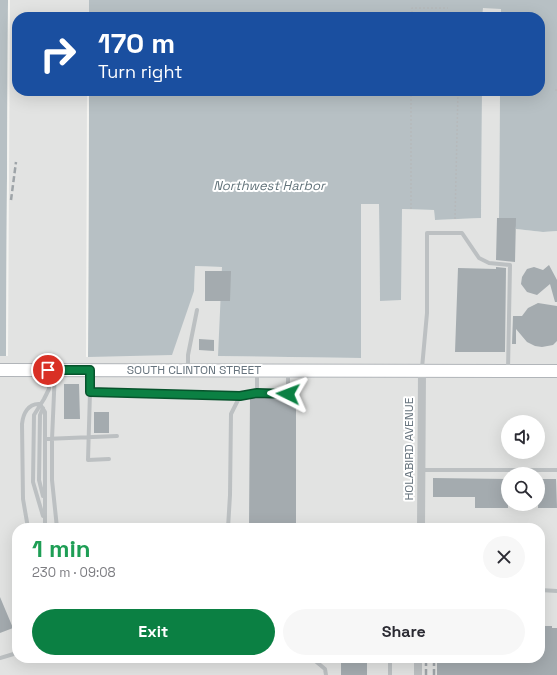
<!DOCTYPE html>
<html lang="en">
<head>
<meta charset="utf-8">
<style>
  body { margin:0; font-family:"Space Grotesk",sans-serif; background:#f7f7f7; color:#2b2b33; height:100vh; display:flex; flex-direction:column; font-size:15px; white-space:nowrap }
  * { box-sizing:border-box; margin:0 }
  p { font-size:13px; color:#7c7c81 }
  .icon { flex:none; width:22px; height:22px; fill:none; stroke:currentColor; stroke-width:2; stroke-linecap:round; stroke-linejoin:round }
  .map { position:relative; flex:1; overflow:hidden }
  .panel { position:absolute; left:12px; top:523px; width:533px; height:140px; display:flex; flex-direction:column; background:#fff; border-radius:16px; box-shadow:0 4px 16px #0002 }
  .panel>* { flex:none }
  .hud { position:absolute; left:12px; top:12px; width:533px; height:84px; border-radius:16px; box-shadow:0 4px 16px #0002; background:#1a4fa0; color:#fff; overflow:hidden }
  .tools { position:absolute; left:501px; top:415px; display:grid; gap:8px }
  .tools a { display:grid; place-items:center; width:44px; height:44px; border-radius:50%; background:#fff; box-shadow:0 4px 16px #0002; font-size:20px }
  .pin { position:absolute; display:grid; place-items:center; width:34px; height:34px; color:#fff; margin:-17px; border:2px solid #fff; border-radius:50%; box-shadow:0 1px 4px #0007 }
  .me { position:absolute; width:44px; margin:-22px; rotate:273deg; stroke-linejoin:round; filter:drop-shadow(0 0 3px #0008) }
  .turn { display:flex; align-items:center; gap:14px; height:84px; padding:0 20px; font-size:18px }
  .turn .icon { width:52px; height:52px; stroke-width:2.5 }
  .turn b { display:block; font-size:28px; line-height:34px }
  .round { display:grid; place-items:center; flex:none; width:42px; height:42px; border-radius:21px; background:#f7f7f7 }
  .summary { display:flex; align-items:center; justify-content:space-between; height:68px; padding:0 20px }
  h1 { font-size:24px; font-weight:700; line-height:30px; color:#1e9e55 }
  .button { display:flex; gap:8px; margin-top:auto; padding:8px 20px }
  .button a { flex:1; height:46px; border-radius:24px; background:#0b8043; color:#fff; font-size:16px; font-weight:700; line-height:46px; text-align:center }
  .button a+a { background:#f7f7f7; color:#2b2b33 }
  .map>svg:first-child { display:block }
</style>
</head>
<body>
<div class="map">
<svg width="557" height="675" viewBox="0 0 557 675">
  <rect width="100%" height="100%" fill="#f4f4f1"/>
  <path fill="#e2e3e2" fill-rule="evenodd" d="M 8,0 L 89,0 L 89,17 L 17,17 L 17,91 L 89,91 L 88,357 L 194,291 L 195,266 L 223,267 L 219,356 L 361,358 L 361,204 L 379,204 L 380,300 L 402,209 L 434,210 L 435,220 L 481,218 L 482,91 L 500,91 L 499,218 L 513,220 L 516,229 L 543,232 L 557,231 L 557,675 L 0,675 L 0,356 L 6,356 ZM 508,422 L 538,422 L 538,452 L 508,452 ZM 508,474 L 538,474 L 538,504 L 508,504 ZM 17,528 L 540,528 L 540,658 L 17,658 Z
    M 482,8 L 501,8 L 501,17 L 482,17 Z"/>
  <path fill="#b7c0c4" d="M 0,0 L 8,0 L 6,356 L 0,356 Z
    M 89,0 L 557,0 L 557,231 L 543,232 L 516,229 L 513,220 L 499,218 L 500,91 L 540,91 L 540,17 L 501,17 L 501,9 L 483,8 L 482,17 L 89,17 Z
    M 89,91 L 482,91 L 481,218 L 435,220 L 434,210 L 402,209 L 401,300 L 380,301 L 379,204 L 361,204 L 361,358 L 218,356 L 222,267 L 195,266 L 194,291 L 172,355 L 88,357 Z"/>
  <path fill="#f4f4f1" d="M 8,0 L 10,0 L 8,356 L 6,356 Z
    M 87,91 L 89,91 L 88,357 L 86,357 Z"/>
  <path fill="#a4abaf" d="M 497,218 L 516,218 L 515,262 L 496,260 Z
    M 549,265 L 557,280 L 557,302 L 555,302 L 550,284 L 537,295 L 527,292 L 521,284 L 522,277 L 527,269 L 534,267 L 543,270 Z
    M 496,267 L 506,268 L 505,352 L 455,352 L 458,268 L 496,269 Z
    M 205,271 L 231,271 L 230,301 L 205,301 Z
    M 538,303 L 557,306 L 557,341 L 553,345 L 542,347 L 535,346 L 527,342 L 516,329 L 516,344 L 512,344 L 513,316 L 522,316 L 528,308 Z
    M 199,339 L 214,340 L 214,351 L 199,350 Z
    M 64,384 L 79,384 L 80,419 L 64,419 Z
    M 250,398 L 296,398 L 296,528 L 249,528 Z
    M 94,412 L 109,412 L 109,433 L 94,433 Z
    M 433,478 L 508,479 L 508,508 L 475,508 L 475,497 L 433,497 Z
    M 538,479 L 556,479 L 557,508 L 538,508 Z
    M 0,597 L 13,628 L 0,633 Z
    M 540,626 L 552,626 L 552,628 L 557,628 L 557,675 L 437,675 L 437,658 L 540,658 Z
    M 341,658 L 367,658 L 367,675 L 341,675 Z"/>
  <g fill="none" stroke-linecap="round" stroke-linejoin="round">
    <g stroke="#b1b5b9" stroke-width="14">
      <path id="secondary" d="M 0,370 L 557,371"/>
    </g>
    <path stroke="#b6b9bb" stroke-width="1.5" stroke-dasharray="2 2" stroke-linecap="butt" d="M 412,17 L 412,8 L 448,8
      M 555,90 L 557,90
      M 411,209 L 411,91
      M 455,219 L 458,91"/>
    <path stroke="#bcc0c2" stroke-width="4" d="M 422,368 L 427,313 L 427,233 L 462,233 L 479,258 L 489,263 L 510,265 L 508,370
      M 188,370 L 188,355 L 197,310
      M 55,371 L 52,439 L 52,480 L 57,528
      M 257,373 L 257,393 L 288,394 L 288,372
      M 90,392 L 90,371
      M 43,408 L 40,415 L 39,480 L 43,496
      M 45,439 L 117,436
      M 109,459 L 88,460 L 90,392 L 240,396
      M 422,470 L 557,470
      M 43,516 L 33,482 L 34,415 L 44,399 L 49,389 L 49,372
      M 28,528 L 23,499 L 22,424 C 23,414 28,403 40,404 L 45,412 L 45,528
      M 228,528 L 230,495 L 231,414 L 240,396 L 257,393
      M 540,590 L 557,591
      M 0,658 L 17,653
      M 301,658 L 313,659 L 325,669 L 326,675
      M 390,675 L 390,658"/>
    <path stroke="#bcc0c2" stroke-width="8" d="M 421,528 L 422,371
      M 418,675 L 418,658"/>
    <use href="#secondary" stroke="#fff" stroke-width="12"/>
    <path stroke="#9ea4a8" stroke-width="2.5" stroke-dasharray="6 3" stroke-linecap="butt" d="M 11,200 L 16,162
      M 426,675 L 426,658
      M 434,675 L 434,658"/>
  </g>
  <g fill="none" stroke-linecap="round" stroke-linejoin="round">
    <g stroke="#07532c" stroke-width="10">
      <path id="route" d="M 48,370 L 90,370 L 90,392 L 240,396 L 257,393 L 288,394"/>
    </g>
    <use href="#route" stroke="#0b8043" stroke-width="7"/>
  </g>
  <g text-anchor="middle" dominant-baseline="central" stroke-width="4" stroke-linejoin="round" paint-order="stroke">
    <g font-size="12" fill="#67747e" stroke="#fff">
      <text x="194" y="370">SOUTH CLINTON STREET</text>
      <text transform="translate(409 449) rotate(-90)">HOLABIRD AVENUE</text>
    </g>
    <g font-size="13" font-style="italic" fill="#63747b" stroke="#fff">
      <text x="269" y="185">Northwest Harbor</text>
    </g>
  </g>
</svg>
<div class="tools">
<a><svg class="icon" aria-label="sound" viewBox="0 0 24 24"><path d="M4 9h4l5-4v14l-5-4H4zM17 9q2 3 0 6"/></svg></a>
<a><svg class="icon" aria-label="search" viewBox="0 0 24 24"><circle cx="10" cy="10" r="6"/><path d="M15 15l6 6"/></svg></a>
</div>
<div class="pin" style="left:48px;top:370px;background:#d93025"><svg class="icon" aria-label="arrive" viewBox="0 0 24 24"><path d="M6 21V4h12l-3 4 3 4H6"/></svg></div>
<svg class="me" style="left:288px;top:394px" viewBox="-20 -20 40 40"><path d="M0-17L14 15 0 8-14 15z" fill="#0b8043" stroke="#fff" stroke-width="4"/></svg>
<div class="hud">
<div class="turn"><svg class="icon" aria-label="right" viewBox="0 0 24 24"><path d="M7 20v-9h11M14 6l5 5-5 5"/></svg><div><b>170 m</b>Turn right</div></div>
</div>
<section class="panel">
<div class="summary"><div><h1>1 min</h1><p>230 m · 09:08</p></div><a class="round"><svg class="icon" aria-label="close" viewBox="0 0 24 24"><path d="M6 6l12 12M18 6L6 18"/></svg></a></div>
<div class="button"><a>Exit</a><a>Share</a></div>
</section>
</div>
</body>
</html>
